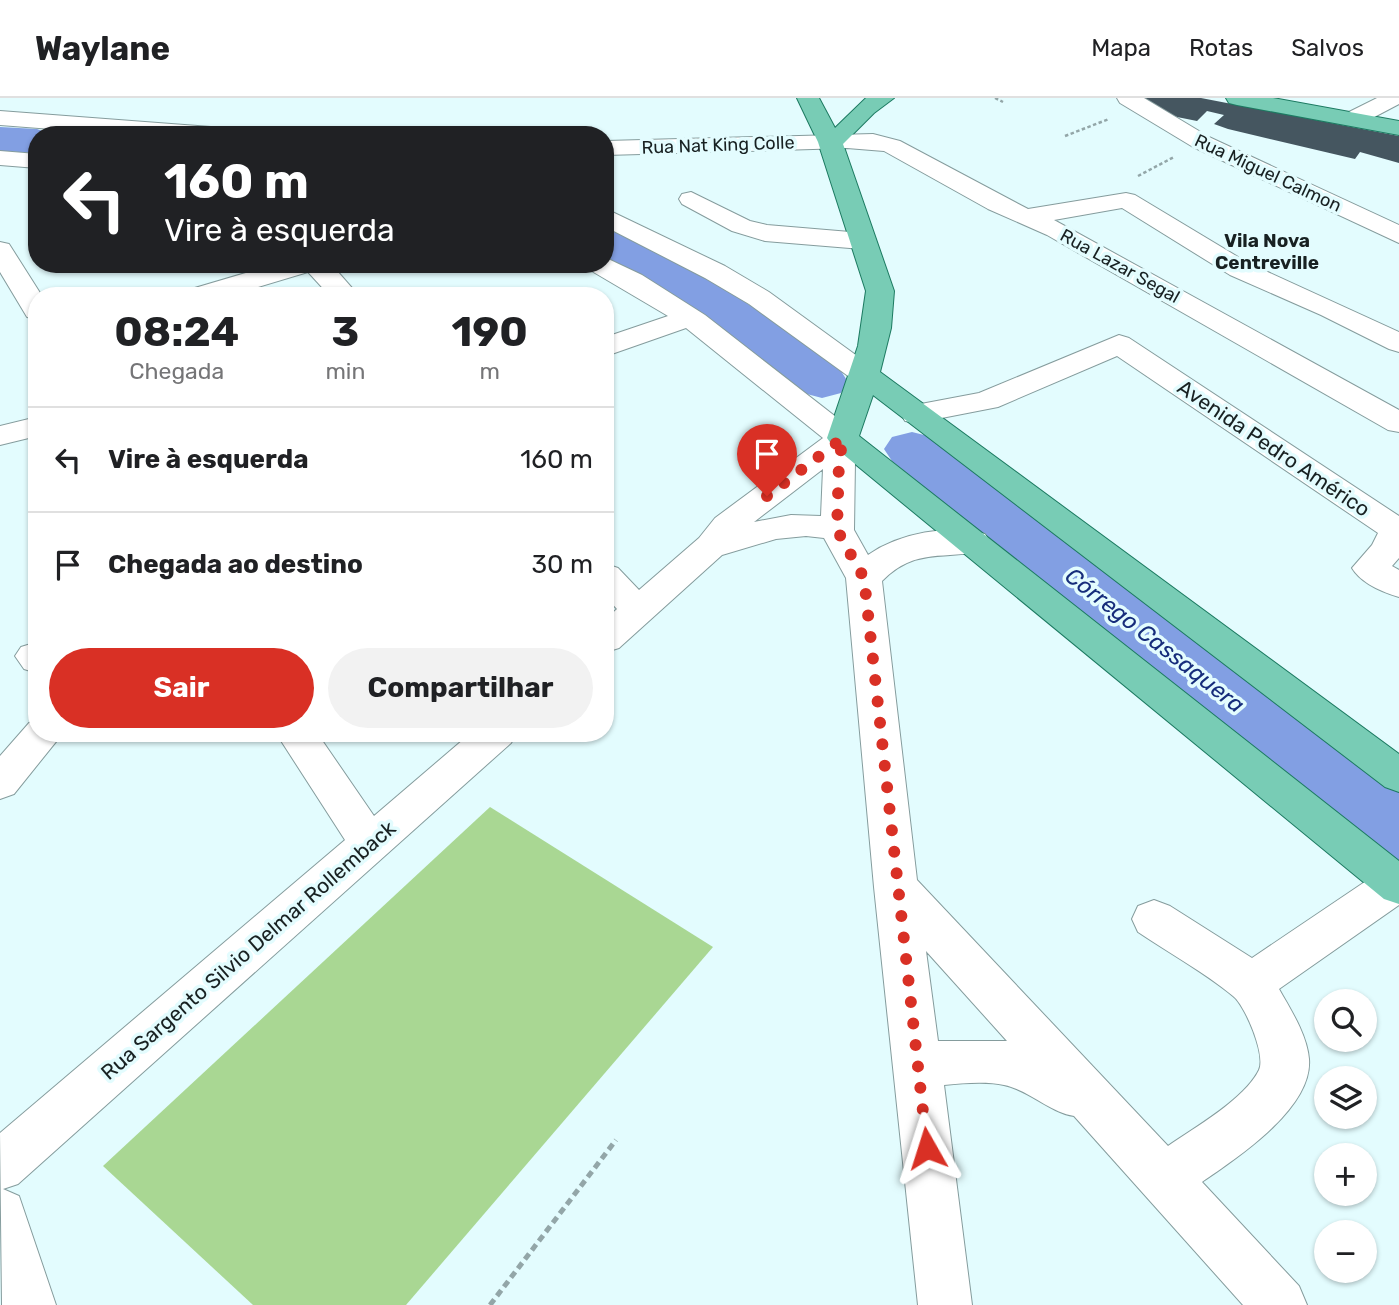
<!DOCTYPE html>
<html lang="pt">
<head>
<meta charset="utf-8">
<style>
  body { margin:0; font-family:Rubik,sans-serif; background:#f2f2f2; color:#202124; height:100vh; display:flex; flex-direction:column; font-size:26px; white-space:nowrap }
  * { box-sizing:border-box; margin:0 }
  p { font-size:23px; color:#757577 }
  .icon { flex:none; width:38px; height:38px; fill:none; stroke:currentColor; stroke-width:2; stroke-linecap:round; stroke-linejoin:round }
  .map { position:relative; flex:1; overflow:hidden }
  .details { position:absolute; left:28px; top:189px; width:586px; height:455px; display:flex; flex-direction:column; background:#fff; border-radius:28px; box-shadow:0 2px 5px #0004 }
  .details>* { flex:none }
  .top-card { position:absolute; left:28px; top:28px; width:586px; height:147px; border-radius:28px; box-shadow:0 2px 5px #0004; background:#202124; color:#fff; overflow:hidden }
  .controls { position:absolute; left:1314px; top:891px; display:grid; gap:14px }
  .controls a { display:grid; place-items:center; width:63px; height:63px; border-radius:50%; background:#fff; box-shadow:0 2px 5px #0004; font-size:35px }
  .pin { position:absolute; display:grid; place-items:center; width:60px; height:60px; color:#fff; margin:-72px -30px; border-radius:50% 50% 50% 0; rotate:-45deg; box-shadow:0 0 7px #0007 }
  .pin .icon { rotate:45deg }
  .me { position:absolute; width:77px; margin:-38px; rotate:354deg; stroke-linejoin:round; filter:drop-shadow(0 0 5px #0008) }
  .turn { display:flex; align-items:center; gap:24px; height:147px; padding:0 21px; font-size:32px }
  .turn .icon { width:91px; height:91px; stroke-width:2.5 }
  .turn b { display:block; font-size:49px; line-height:60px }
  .eta { display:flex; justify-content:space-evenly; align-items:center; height:119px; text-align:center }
  .eta b { font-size:42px; font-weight:700; line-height:49px }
  .button { display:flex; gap:14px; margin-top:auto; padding:14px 21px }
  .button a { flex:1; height:80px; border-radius:42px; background:#d93025; color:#fff; font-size:28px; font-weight:700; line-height:80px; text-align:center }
  .button a+a { background:#f2f2f2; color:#202124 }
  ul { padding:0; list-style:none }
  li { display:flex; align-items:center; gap:21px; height:105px; padding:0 21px; border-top:2px solid #e0e0e0 }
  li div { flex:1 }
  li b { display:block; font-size:26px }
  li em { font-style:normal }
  header { display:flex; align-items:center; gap:42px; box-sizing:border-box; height:98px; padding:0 35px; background:#fff; border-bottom:2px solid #e0e0e0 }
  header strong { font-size:33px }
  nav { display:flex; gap:38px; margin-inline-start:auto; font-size:24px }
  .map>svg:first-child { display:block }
</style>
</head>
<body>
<header>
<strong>Waylane</strong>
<nav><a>Mapa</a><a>Rotas</a><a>Salvos</a></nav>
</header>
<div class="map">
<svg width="1399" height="1207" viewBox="0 0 1399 1207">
  <rect width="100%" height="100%" fill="#e3fcfe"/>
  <path fill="#a9d793" d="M 490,709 L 713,849 L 406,1207 L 253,1207 L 103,1068 Z"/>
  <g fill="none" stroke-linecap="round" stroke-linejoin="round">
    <path fill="#829fe3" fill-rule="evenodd" d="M 0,29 L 37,31 L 53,37 L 37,37 L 37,55 L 0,53 Z
      M 606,132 C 682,151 777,227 841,273 L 848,284 L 841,295 L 822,300 L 803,295 C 740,248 677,198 606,164 Z
      M 912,334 L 932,339 L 1399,693 L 1399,764 L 1373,755 L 892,363 L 884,351 L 892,339 Z"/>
  </g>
  <path fill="#455660" d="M 1138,0 L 1201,0 L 1399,38 L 1399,65 L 1360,54 L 1355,61 L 1228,31 L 1214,26 L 1224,17 L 1207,13 L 1197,23 L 1177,19 L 1151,9 Z"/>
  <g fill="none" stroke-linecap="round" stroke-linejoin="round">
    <g stroke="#859c9d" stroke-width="2">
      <path id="minor" d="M 1117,0 L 1144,0 L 1209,39 L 1399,127 L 1399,145 L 1193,49 L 1120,5 Z
        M 1377,0 L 1399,0 L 1399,6 L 1361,26 L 1345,26 L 1342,21 L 1345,16 Z
        M 0,13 L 224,30 L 232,32 L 235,37 L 130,37 L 0,27 Z
        M 873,36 L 900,43 L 1028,111 L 1126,95 L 1135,97 L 1248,165 L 1399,234 L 1399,254 L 1389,251 L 1321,217 L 1230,177 L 1122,110 L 1054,122 L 1399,312 L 1399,334 L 1388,332 L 1047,137 L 988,111 L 884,53 L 847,50 L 606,57 L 606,43 Z
        M 0,53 L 37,56 L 37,70 L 0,67 Z
        M 691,94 L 750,123 L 767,127 L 862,135 L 871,137 L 875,143 L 871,149 L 862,151 L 765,143 L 732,133 L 682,106 L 679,101 L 682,96 Z
        M 606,111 L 725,168 L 769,194 L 875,271 L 880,277 L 875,283 L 865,286 L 855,283 L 749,206 L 705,180 L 606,129 Z
        M 0,144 L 9,146 L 42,198 L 37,198 L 37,221 L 27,219 L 0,174 Z
        M 606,160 L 642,177 L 705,217 L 854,333 L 859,340 L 855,363 L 854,432 L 868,457 C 899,435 949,426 985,436 L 990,444 L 985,452 C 944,463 917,448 882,483 L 917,782 L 1168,1048 C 1194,1030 1245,1001 1259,972 C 1266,957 1245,907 1233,898 C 1204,874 1169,855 1138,834 L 1132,821 L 1138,808 L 1154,802 L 1170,808 L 1252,860 L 1381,773 L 1399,769 L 1399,807 L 1279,891 C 1291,912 1307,937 1309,961 C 1313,1010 1237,1060 1202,1084 L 1299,1188 L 1307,1207 L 1243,1207 L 1074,1018 C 1049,1014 1029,992 1004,987 C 986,983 963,985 944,987 L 972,1207 L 918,1207 L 874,789 L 846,480 L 824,440 L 806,438 L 776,441 L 722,457 L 619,550 L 606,554 L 606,521 L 617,511 L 606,499 L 606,466 L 618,470 L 639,492 L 699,440 L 715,420 L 823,340 L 686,230 L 606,258 L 606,239 L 668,218 L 590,172 L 586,166 L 606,166 ZM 823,371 L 821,418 L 791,417 L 754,424 ZM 926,853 L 1007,943 L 938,943 Z
        M 276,166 L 331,166 L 359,198 L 330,198 L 308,174 L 228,198 L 184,198 L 188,192 Z
        M 112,190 L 129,192 L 133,198 L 98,198 L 102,192 Z
        M 1119,237 L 1129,240 L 1399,418 L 1399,460 L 1392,468 L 1399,472 L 1399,499 C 1382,494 1361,485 1352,470 L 1372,447 L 1378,435 L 1117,258 L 998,309 L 916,325 L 905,323 L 901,316 L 905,309 L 979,295 Z
        M 37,319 L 37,338 L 0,347 L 0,328 Z
        M 34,545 L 37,546 L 37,575 L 24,571 L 15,558 L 21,549 Z
        M 37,622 L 37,635 L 63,635 L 14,696 L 0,701 L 0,658 L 29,625 Z
        M 276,635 L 317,635 L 374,718 L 471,635 L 517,635 L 511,645 L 18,1086 L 3,1091 L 19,1098 L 56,1207 L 2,1207 L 0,1035 L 345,742 Z"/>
    </g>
    <g stroke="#1c7a61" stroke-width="2">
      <path id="major" d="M 797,0 L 819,0 L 835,30 L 866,0 L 894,0 L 874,15 L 843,46 L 894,193 L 891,230 L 880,274 L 1399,656 L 1399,694 L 1385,689 L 873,297 L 859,338 L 1399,763 L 1399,806 L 1384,801 L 832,347 L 827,340 L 858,248 L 866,193 L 818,44 Z
        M 1226,0 L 1273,0 L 1399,23 L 1399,37 L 1237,7 L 1229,5 Z"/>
    </g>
    <path stroke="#93a6a8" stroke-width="2.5" stroke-dasharray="3.5 2.5" stroke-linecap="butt" d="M 995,0 L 1003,4
      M 1065,38 L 1109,21
      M 1138,78 L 1174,59"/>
    <path stroke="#93a6a8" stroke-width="5" stroke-dasharray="7 4.5" stroke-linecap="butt" d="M 490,1207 L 616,1042"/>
    <use href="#minor" fill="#fff" fill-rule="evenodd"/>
    <use href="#major" fill="#78ccb5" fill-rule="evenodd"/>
  </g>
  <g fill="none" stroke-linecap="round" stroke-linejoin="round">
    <path stroke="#d93025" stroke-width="12" stroke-dasharray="0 21.6" d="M 767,398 L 843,340 L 839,363 L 837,432 L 864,480 L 927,1050"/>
  </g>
  <g text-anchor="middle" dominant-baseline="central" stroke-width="7" stroke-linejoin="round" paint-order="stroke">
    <g font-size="18" fill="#182122" stroke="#e3fcfe">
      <text transform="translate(718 47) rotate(-2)">Rua Nat King Colle</text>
      <text transform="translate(1268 75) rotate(25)">Rua Miguel Calmon</text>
      <text transform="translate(1120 168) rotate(29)">Rua Lazar Segal</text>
    </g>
    <g font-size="19" font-weight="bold" fill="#182122" stroke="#e3fcfe">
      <text x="1267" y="142">Vila Nova<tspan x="1267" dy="22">Centreville</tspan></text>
    </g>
    <g font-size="21" fill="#182122" stroke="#e3fcfe">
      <text transform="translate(1274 350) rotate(34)">Avenida Pedro Américo</text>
      <text transform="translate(248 852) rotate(-41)">Rua Sargento Silvio Delmar Rollemback</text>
    </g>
    <g font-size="23" font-style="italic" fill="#162d7b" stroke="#e3fcfe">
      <text transform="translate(1155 542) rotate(38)">Córrego Cassaquera</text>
    </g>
  </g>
</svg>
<div class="controls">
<a><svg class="icon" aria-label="search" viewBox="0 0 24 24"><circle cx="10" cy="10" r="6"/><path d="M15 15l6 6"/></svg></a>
<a><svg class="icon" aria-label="layers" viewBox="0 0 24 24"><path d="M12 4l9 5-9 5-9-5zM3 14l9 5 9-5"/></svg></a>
<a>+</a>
<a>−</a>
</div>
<div class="pin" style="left:767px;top:398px;background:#d93025"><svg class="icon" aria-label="arrive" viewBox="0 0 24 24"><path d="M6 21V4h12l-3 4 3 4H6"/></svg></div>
<svg class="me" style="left:927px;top:1050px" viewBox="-20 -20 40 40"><path d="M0-17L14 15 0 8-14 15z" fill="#d93025" stroke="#fff" stroke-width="4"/></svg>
<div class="top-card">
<div class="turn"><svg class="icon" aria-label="left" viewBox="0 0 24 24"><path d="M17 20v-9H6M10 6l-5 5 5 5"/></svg><div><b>160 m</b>Vire à esquerda</div></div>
</div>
<section class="details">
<div class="eta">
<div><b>08:24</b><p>Chegada</p></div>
<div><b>3</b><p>min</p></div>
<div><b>190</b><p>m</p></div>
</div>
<ul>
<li><svg class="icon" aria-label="left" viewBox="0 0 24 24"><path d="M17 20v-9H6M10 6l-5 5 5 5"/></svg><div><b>Vire à esquerda</b></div><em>160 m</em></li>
<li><svg class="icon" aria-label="arrive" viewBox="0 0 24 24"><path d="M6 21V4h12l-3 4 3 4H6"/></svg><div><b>Chegada ao destino</b></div><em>30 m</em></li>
</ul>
<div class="button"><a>Sair</a><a>Compartilhar</a></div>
</section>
</div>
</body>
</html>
